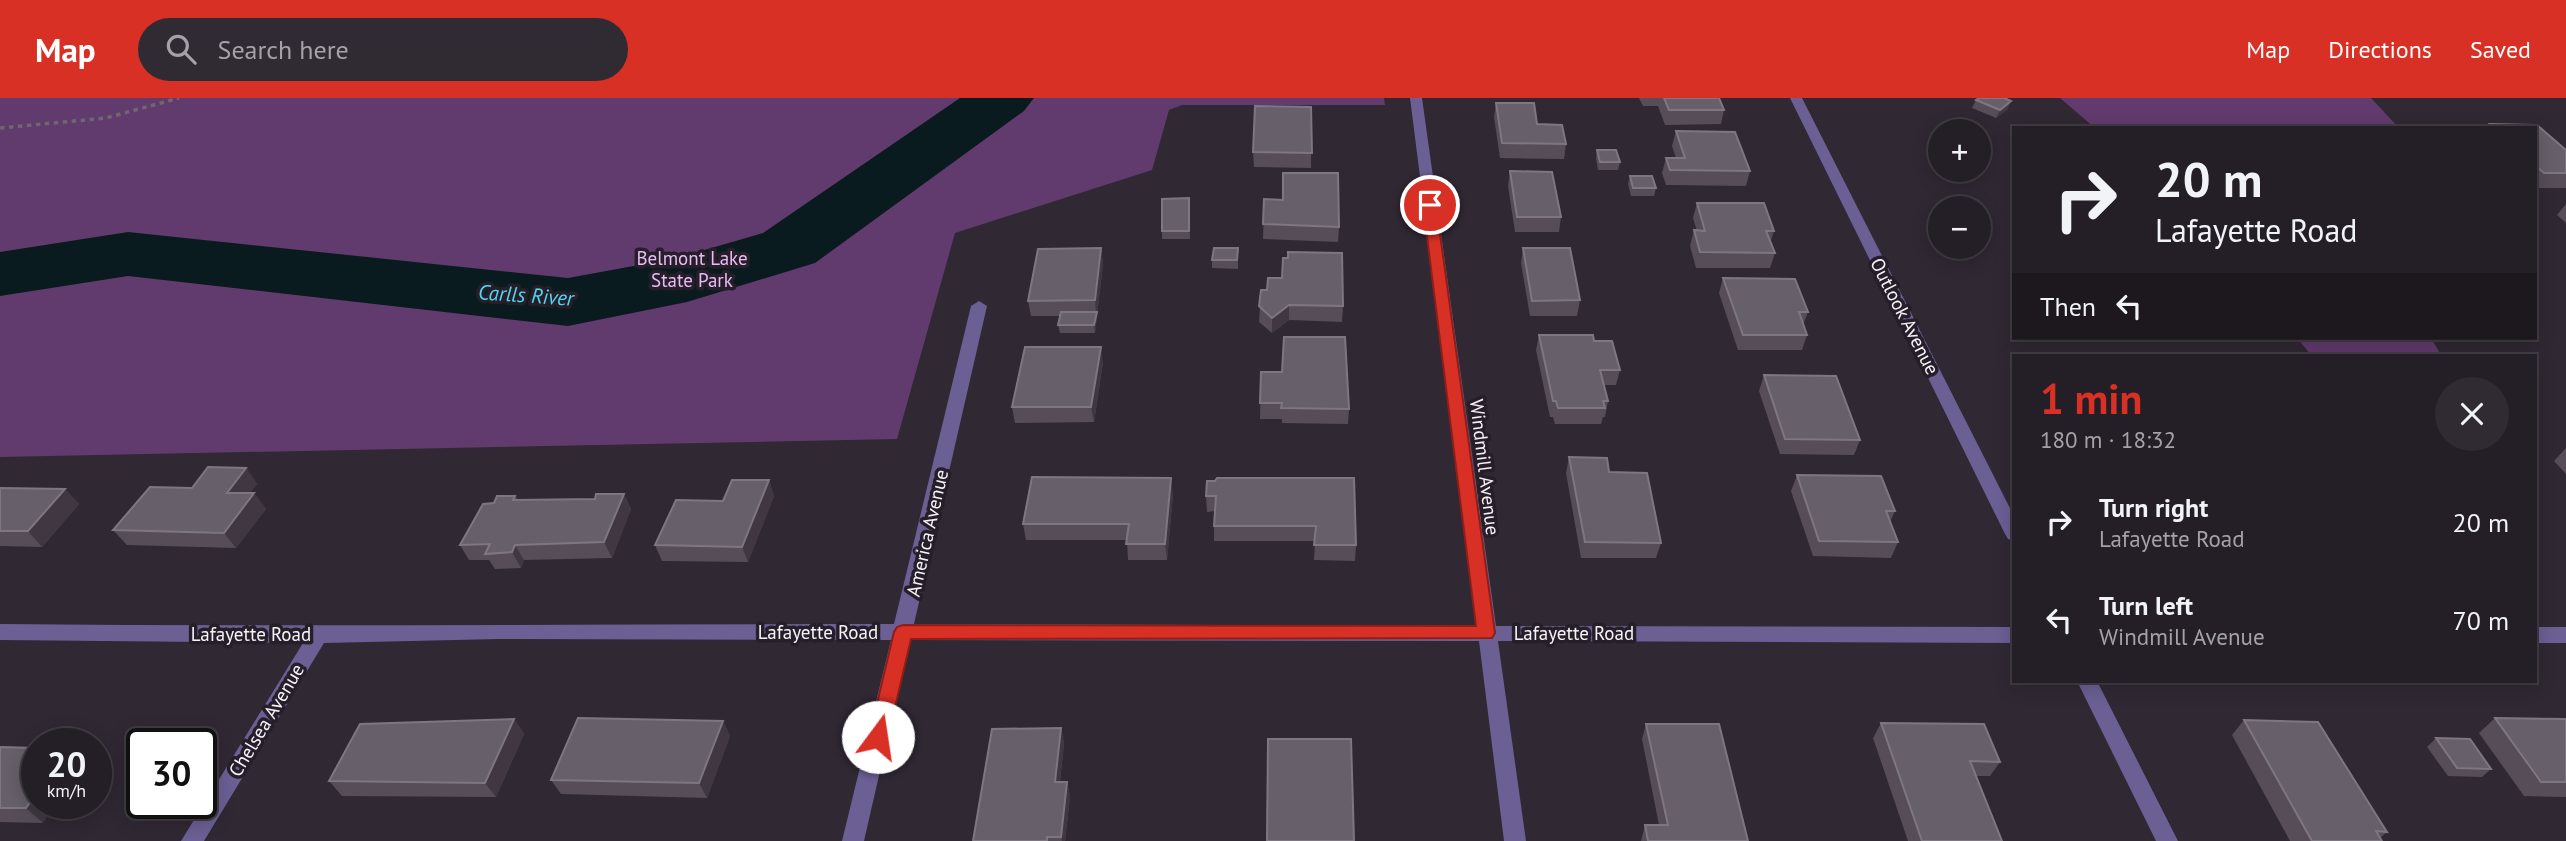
<!DOCTYPE html>
<html lang="en">
<head>
<meta charset="utf-8">
<style>
  body { margin:0; font-family:"PT Sans",sans-serif; background:#302b32; color:#f1f3f6; height:100vh; display:flex; flex-direction:column; font-size:26px; white-space:nowrap }
  * { box-sizing:border-box; margin:0 }
  p { font-size:23px; color:#a3a2a7 }
  .icon { flex:none; width:38px; height:38px; fill:none; stroke:currentColor; stroke-width:2; stroke-linecap:round; stroke-linejoin:round }
  .map { position:relative; flex:1; overflow:hidden }
  .drawer { position:absolute; left:2012px; top:256px; width:525px; height:329px; display:flex; flex-direction:column; background:#241e26; border-radius:0px; box-shadow:0 4px 18px #0003,0 0 0 2px #413c43 }
  .drawer>* { flex:none }
  .banner { position:absolute; left:2012px; top:28px; width:525px; height:214px; border-radius:0px; box-shadow:0 4px 18px #0003,0 0 0 2px #413c43; background:#241e26; color:#f1f3f6; overflow:hidden }
  .fabs { position:absolute; left:1928px; top:21px; display:grid; gap:14px }
  .fabs a { display:grid; place-items:center; width:63px; height:63px; border-radius:50%; background:#241e26; box-shadow:0 4px 18px #0003,0 0 0 2px #413c43; font-size:35px }
  .speed { position:absolute; left:21px; top:630px; display:flex; gap:14px; font-size:35px; font-weight:700; text-align:center }
  .speed>* { display:grid; place-content:center; width:91px; height:91px; border-radius:50%; background:#241e26; box-shadow:0 4px 18px #0003,0 0 0 2px #413c43; line-height:1 }
  .speed small { font-size:18px; font-weight:400 }
  .speed .limit { border:4px solid #111; border-radius:10px; background:#fff; color:#111 }
  .pin { position:absolute; display:grid; place-items:center; width:60px; height:60px; color:#fff; margin:-30px; border:4px solid #fff; border-radius:50%; box-shadow:0 2px 7px #0007 }
  .me { position:absolute; width:77px; margin:-38px; rotate:14deg; stroke-linejoin:round; filter:drop-shadow(0 0 5px #0008) }
  .turn { display:flex; align-items:center; gap:24px; height:147px; padding:0 28px; font-size:32px }
  .turn .icon { width:91px; height:91px; stroke-width:2.5 }
  .turn b { display:block; font-size:49px; line-height:60px }
  .then { display:flex; align-items:center; height:66px; padding:0 28px; background:#0003; gap:14px; font-size:26px }
  .round { display:grid; place-items:center; flex:none; width:74px; height:74px; border-radius:37px; background:#302b32 }
  .headline { display:flex; align-items:center; justify-content:space-between; height:119px; padding:0 28px }
  h1 { font-size:42px; font-weight:600; line-height:52px; color:#d93025 }
  ul { padding:0; list-style:none }
  li { display:flex; align-items:center; gap:21px; height:98px; padding:0 28px }
  li div { flex:1 }
  li b { display:block; font-size:26px }
  li em { font-style:normal }
  header { display:flex; align-items:center; gap:42px; box-sizing:border-box; height:98px; padding:0 35px; background:#d93025; color:#fff }
  header strong { font-size:33px }
  nav { display:flex; gap:38px; margin-inline-start:auto; font-size:24px }
  .search { width:490px; height:63px; background:#302b32; display:flex; align-items:center; gap:18px; box-sizing:border-box; padding:0 24px; border-radius:38px; color:#a3a2a7; font-size:26px }
  .map>svg:first-child { display:block }
</style>
</head>
<body>
<header>
<strong>Map</strong>
<div class="search"><svg class="icon" aria-label="search" viewBox="0 0 24 24"><circle cx="10" cy="10" r="6"/><path d="M15 15l6 6"/></svg>Search here</div>
<nav><a>Map</a><a>Directions</a><a>Saved</a></nav>
</header>
<div class="map">
<svg width="2566" height="743" viewBox="0 0 2566 743">
  <rect width="100%" height="100%" fill="#302833"/>
  <path fill="#623b6e" d="M 0,0 L 1384,0 L 1385,7 L 1182,7 L 1169,12 L 1152,72 L 955,135 L 897,341 L 0,359 Z
    M 2060,0 L 2371,0 L 2399,30 L 2095,30 Z
    M 2297,240 L 2431,240 L 2441,257 L 2311,257 Z"/>
  <g fill="none" stroke-linecap="round" stroke-linejoin="round">
    <path fill="#0a1b1f" fill-rule="evenodd" d="M 960,0 L 1034,0 L 1024,13 L 815,165 L 687,204 L 568,228 L 128,178 L 0,198 L 0,154 L 128,134 L 568,180 L 677,160 L 763,135 Z"/>
    <path stroke="#6e6770" stroke-width="3.5" stroke-dasharray="4.5 4.5" stroke-linecap="butt" d="M 0,30 L 106,20 L 179,0"/>
    <path fill="#6b5f94" fill-rule="evenodd" d="M 1410,0 L 1422,0 L 1496,528 L 2014,529 L 2014,545 L 1498,543 L 1526,743 L 1504,743 L 1479,543 L 910,542 L 864,743 L 842,743 L 891,542 L 499,541 L 324,545 L 204,743 L 181,743 L 303,545 L 0,542 L 0,526 C 298,529 596,526 894,526 L 971,208 L 979,203 L 987,208 L 914,526 L 1477,528 Z
      M 1790,0 L 1802,0 L 2014,418 L 2014,443 L 2008,441 L 2005,436 Z
      M 2536,529 L 2566,529 L 2566,545 L 2536,545 Z
      M 2077,583 L 2097,583 L 2178,743 L 2156,743 Z"/>
  </g>
  <path fill="#564d59" d="M 1639,0 L 1719,0 L 1724,12 L 1721,26 L 1665,27 L 1658,8 L 1643,8 Z
    M 1976,2 L 2008,11 L 1996,20 L 1972,10 Z
    M 1496,5 L 1537,26 L 1566,46 L 1564,61 L 1500,60 L 1494,19 Z
    M 1311,9 L 1311,70 L 1254,69 L 1253,54 Z
    M 2490,26 L 2537,27 L 2566,52 L 2566,90 L 2536,90 L 2536,30 L 2488,30 Z
    M 1676,33 L 1750,73 L 1746,88 L 1666,87 L 1662,75 L 1666,60 L 1676,60 L 1672,48 Z
    M 1597,52 L 1620,64 L 1618,72 L 1598,72 L 1596,60 Z
    M 1510,73 L 1561,119 L 1559,134 L 1515,134 L 1508,88 Z
    M 1630,78 L 1656,90 L 1654,98 L 1631,98 L 1628,86 Z
    M 1189,100 L 1190,141 L 1162,141 L 1162,133 Z
    M 1264,101 L 1339,129 L 1338,144 L 1263,141 Z
    M 1697,105 L 1774,133 L 1770,145 L 1775,155 L 1770,170 L 1696,170 L 1690,148 L 1694,132 L 1697,133 L 1693,120 Z
    M 2566,106 L 2566,125 L 2557,117 Z
    M 1101,150 L 1103,166 L 1095,235 L 1060,235 L 1058,227 L 1060,218 L 1031,218 L 1028,203 Z
    M 1238,150 L 1238,171 L 1212,170 L 1212,162 Z
    M 1523,150 L 1580,202 L 1577,218 L 1530,218 L 1521,165 Z
    M 1723,180 L 1808,214 L 1803,227 L 1807,237 L 1802,252 L 1738,252 L 1719,195 Z
    M 1261,192 L 1343,208 L 1342,224 L 1289,222 L 1272,235 L 1259,224 Z
    M 1539,237 L 1594,243 L 1620,272 L 1616,287 L 1604,287 L 1608,303 L 1605,319 L 1603,319 L 1601,326 L 1555,326 L 1553,319 L 1550,319 L 1536,252 Z
    M 1103,264 L 1094,324 L 1015,325 L 1012,309 Z
    M 1261,274 L 1349,311 L 1348,326 L 1282,325 L 1282,321 L 1260,321 Z
    M 1764,277 L 1860,342 L 1854,357 L 1780,356 L 1759,293 Z
    M 2566,350 L 2566,376 L 2554,363 Z
    M 1569,359 L 1609,374 L 1661,445 L 1656,460 L 1581,460 L 1566,375 Z
    M 246,370 L 257,386 L 250,395 L 254,395 L 266,411 L 236,450 L 127,447 L 113,432 L 192,390 Z
    M 1797,377 L 1895,413 L 1890,424 L 1898,444 L 1891,460 L 1813,458 L 1791,393 Z
    M 1217,380 L 1356,447 L 1355,463 L 1314,462 L 1315,443 L 1214,443 L 1214,428 L 1215,413 L 1207,414 L 1206,398 Z
    M 769,382 L 774,398 L 748,464 L 662,463 L 655,447 L 723,403 Z
    M 0,390 L 65,391 L 79,406 L 42,449 L 0,448 Z
    M 624,396 L 631,411 L 612,460 L 524,462 L 521,470 L 495,471 L 489,462 L 469,462 L 460,447 L 494,405 L 515,398 L 518,402 L 595,401 Z
    M 1173,396 L 1167,462 L 1128,462 L 1127,442 L 1026,442 L 1023,426 Z
    M 2495,620 L 2566,621 L 2566,699 L 2524,698 L 2479,635 Z
    M 514,621 L 524,636 L 496,699 L 342,698 L 329,683 Z
    M 2244,622 L 2387,734 L 2380,740 L 2382,743 L 2290,743 L 2232,637 Z
    M 723,623 L 730,638 L 707,700 L 561,696 L 551,682 Z
    M 1881,625 L 2000,664 L 1990,678 L 1976,678 L 2002,743 L 1908,743 L 1873,640 Z
    M 1646,626 L 1748,743 L 1641,743 L 1645,727 L 1659,727 L 1642,641 Z
    M 1061,630 L 1064,645 L 1060,684 L 1067,684 L 1070,699 L 1065,743 L 973,743 Z
    M 2436,640 L 2491,671 L 2482,679 L 2448,678 L 2427,649 Z
    M 0,649 L 43,725 L 0,724 Z"/>
  <path fill="#403743" d="M 2011,3 L 2008,11 L 1996,20 L 2000,12 Z
    M 1101,150 L 1103,166 L 1095,235 L 1094,227 L 1096,216 L 1095,202 Z
    M 1289,207 L 1289,222 L 1272,235 L 1272,220 Z
    M 1101,249 L 1103,264 L 1094,324 L 1091,309 Z
    M 246,370 L 257,386 L 239,410 L 227,395 Z
    M 1171,380 L 1173,396 L 1167,462 L 1165,446 Z
    M 769,382 L 774,398 L 748,464 L 742,449 Z
    M 65,391 L 79,406 L 42,449 L 28,433 Z
    M 254,395 L 266,411 L 236,450 L 224,435 Z
    M 624,396 L 631,411 L 612,460 L 604,444 Z
    M 515,447 L 524,462 L 521,470 L 512,454 Z
    M 514,621 L 524,636 L 496,699 L 485,685 Z
    M 723,623 L 730,638 L 707,700 L 699,685 Z
    M 1061,630 L 1064,645 L 1058,699 L 1055,684 Z
    M 1067,684 L 1070,699 L 1065,743 L 1062,743 L 1061,739 Z
    M 37,695 L 37,705 L 57,705 L 43,725 L 26,710 Z"/>
  <path fill="#675f6a" stroke="#7e7681" stroke-width="2" d="M 1664,0 L 1719,0 L 1724,12 L 1669,12 Z
    M 1979,0 L 2004,0 L 2011,3 L 2000,12 L 1976,2 Z
    M 1496,5 L 1534,5 L 1537,26 L 1562,27 L 1566,46 L 1502,45 Z
    M 1255,8 L 1311,9 L 1312,55 L 1253,54 Z
    M 2490,26 L 2537,27 L 2566,52 L 2566,75 L 2544,75 L 2536,68 L 2536,30 L 2494,30 Z
    M 1676,33 L 1735,34 L 1750,73 L 1670,72 L 1666,60 L 1685,60 Z
    M 1597,52 L 1616,52 L 1620,64 L 1600,64 Z
    M 1510,73 L 1552,74 L 1561,119 L 1517,119 Z
    M 1283,75 L 1338,75 L 1339,129 L 1263,126 L 1264,101 L 1283,102 Z
    M 1630,78 L 1652,78 L 1656,90 L 1633,90 Z
    M 1189,100 L 1189,133 L 1162,133 L 1162,101 Z
    M 1697,105 L 1764,105 L 1774,133 L 1766,133 L 1775,155 L 1700,154 L 1694,132 L 1705,133 Z
    M 1101,150 L 1095,202 L 1028,203 L 1038,151 Z
    M 1214,150 L 1238,150 L 1237,162 L 1212,162 Z
    M 1523,150 L 1570,150 L 1580,202 L 1532,203 Z
    M 1288,154 L 1342,155 L 1343,208 L 1289,207 L 1272,220 L 1259,208 L 1261,192 L 1267,192 L 1268,180 L 1282,180 L 1283,160 L 1288,160 Z
    M 1723,180 L 1795,181 L 1808,214 L 1799,214 L 1807,237 L 1743,237 Z
    M 1061,214 L 1097,214 L 1094,227 L 1058,227 Z
    M 1539,237 L 1593,237 L 1594,243 L 1612,243 L 1620,272 L 1600,272 L 1608,303 L 1603,303 L 1605,310 L 1558,310 L 1556,303 L 1553,303 Z
    M 1284,239 L 1345,239 L 1349,311 L 1281,310 L 1282,305 L 1260,305 L 1261,274 L 1282,274 Z
    M 1025,249 L 1101,249 L 1091,309 L 1012,309 Z
    M 1764,277 L 1836,278 L 1860,342 L 1785,341 Z
    M 1569,359 L 1607,360 L 1609,374 L 1647,375 L 1661,445 L 1585,444 Z
    M 208,369 L 246,370 L 227,395 L 254,395 L 224,435 L 113,432 L 150,389 L 192,390 Z
    M 1797,377 L 1881,378 L 1895,413 L 1886,413 L 1898,444 L 1819,443 Z
    M 1032,379 L 1171,380 L 1165,446 L 1126,446 L 1129,426 L 1023,426 Z
    M 1217,380 L 1354,380 L 1356,447 L 1314,447 L 1316,428 L 1214,428 L 1216,398 L 1206,398 L 1207,383 L 1215,383 Z
    M 732,382 L 769,382 L 742,449 L 655,447 L 676,402 L 723,403 Z
    M 0,390 L 65,391 L 28,433 L 0,433 Z
    M 596,396 L 624,396 L 604,444 L 515,447 L 512,454 L 485,456 L 490,446 L 460,447 L 483,406 L 494,405 L 497,398 L 515,398 L 513,402 L 595,401 Z
    M 578,620 L 723,623 L 699,685 L 551,682 Z
    M 2495,620 L 2566,621 L 2566,684 L 2541,684 Z
    M 514,621 L 485,685 L 329,683 L 360,626 Z
    M 2244,622 L 2318,624 L 2387,734 L 2376,733 L 2382,743 L 2312,743 Z
    M 1881,625 L 1984,626 L 2000,664 L 1970,663 L 2002,743 L 1922,743 Z
    M 1646,626 L 1719,626 L 1748,743 L 1648,743 L 1645,727 L 1668,727 Z
    M 1061,630 L 1055,684 L 1067,684 L 1061,739 L 1047,739 L 1047,743 L 973,743 L 992,631 Z
    M 2436,640 L 2470,641 L 2491,671 L 2457,670 Z
    M 1268,641 L 1351,641 L 1354,743 L 1267,743 Z
    M 0,649 L 37,650 L 37,695 L 26,710 L 0,710 Z"/>
  <path fill="#d93025" stroke="#8d1f18" stroke-width="2" d="M 1430,103 L 1436,107 L 1495,535 L 1492,540 L 911,541 L 888,639 L 885,644 L 878,647 L 871,644 L 869,639 L 894,534 L 897,529 L 903,527 L 1476,528 L 1423,107 Z"/>
  <g text-anchor="middle" dominant-baseline="central" stroke-width="7" stroke-linejoin="round" paint-order="stroke">
    <g font-size="19" fill="#e8bcf6" stroke="#261f29">
      <text x="692" y="160">Belmont Lake<tspan x="692" dy="22">State Park</tspan></text>
    </g>
    <g font-size="19" fill="#f7f2f9" stroke="#261f29">
      <text transform="translate(1905 218) rotate(63)">Outlook Avenue</text>
      <text transform="translate(1485 369) rotate(83)">Windmill Avenue</text>
      <text transform="translate(927 435) rotate(-77)">America Avenue</text>
      <text x="818" y="534">Lafayette Road</text>
      <text x="1574" y="535">Lafayette Road</text>
      <text x="251" y="536">Lafayette Road</text>
      <text transform="translate(266 622) rotate(-59)">Chelsea Avenue</text>
    </g>
    <g font-size="21" font-style="italic" fill="#4dd6f3" stroke="#261f29">
      <text transform="translate(526 197) rotate(4)">Carlls River</text>
    </g>
  </g>
</svg>
<div class="fabs">
<a>+</a>
<a>−</a>
</div>
<div class="speed"><div>20<small>km/h</small></div><div class="limit">30</div></div>
<div class="pin" style="left:1430px;top:107px;background:#d93025"><svg class="icon" aria-label="arrive" viewBox="0 0 24 24"><path d="M6 21V4h12l-3 4 3 4H6"/></svg></div>
<svg class="me" style="left:878px;top:639px" viewBox="-20 -20 40 40"><circle r="19" fill="#fff"/><path d="M0-13L10 11 0 6-10 11z" fill="#d93025"/></svg>
<div class="banner">
<div class="turn"><svg class="icon" aria-label="right" viewBox="0 0 24 24"><path d="M7 20v-9h11M14 6l5 5-5 5"/></svg><div><b>20 m</b>Lafayette Road</div></div>
<div class="then">Then<svg class="icon" aria-label="left" viewBox="0 0 24 24"><path d="M17 20v-9H6M10 6l-5 5 5 5"/></svg></div>
</div>
<section class="drawer">
<div class="headline"><div><h1>1 min</h1><p>180 m · 18:32</p></div><a class="round"><svg class="icon" aria-label="close" viewBox="0 0 24 24"><path d="M6 6l12 12M18 6L6 18"/></svg></a></div>
<ul>
<li><svg class="icon" aria-label="right" viewBox="0 0 24 24"><path d="M7 20v-9h11M14 6l5 5-5 5"/></svg><div><b>Turn right</b><p>Lafayette Road</p></div><em>20 m</em></li>
<li><svg class="icon" aria-label="left" viewBox="0 0 24 24"><path d="M17 20v-9H6M10 6l-5 5 5 5"/></svg><div><b>Turn left</b><p>Windmill Avenue</p></div><em>70 m</em></li>
</ul>
</section>
</div>
</body>
</html>
